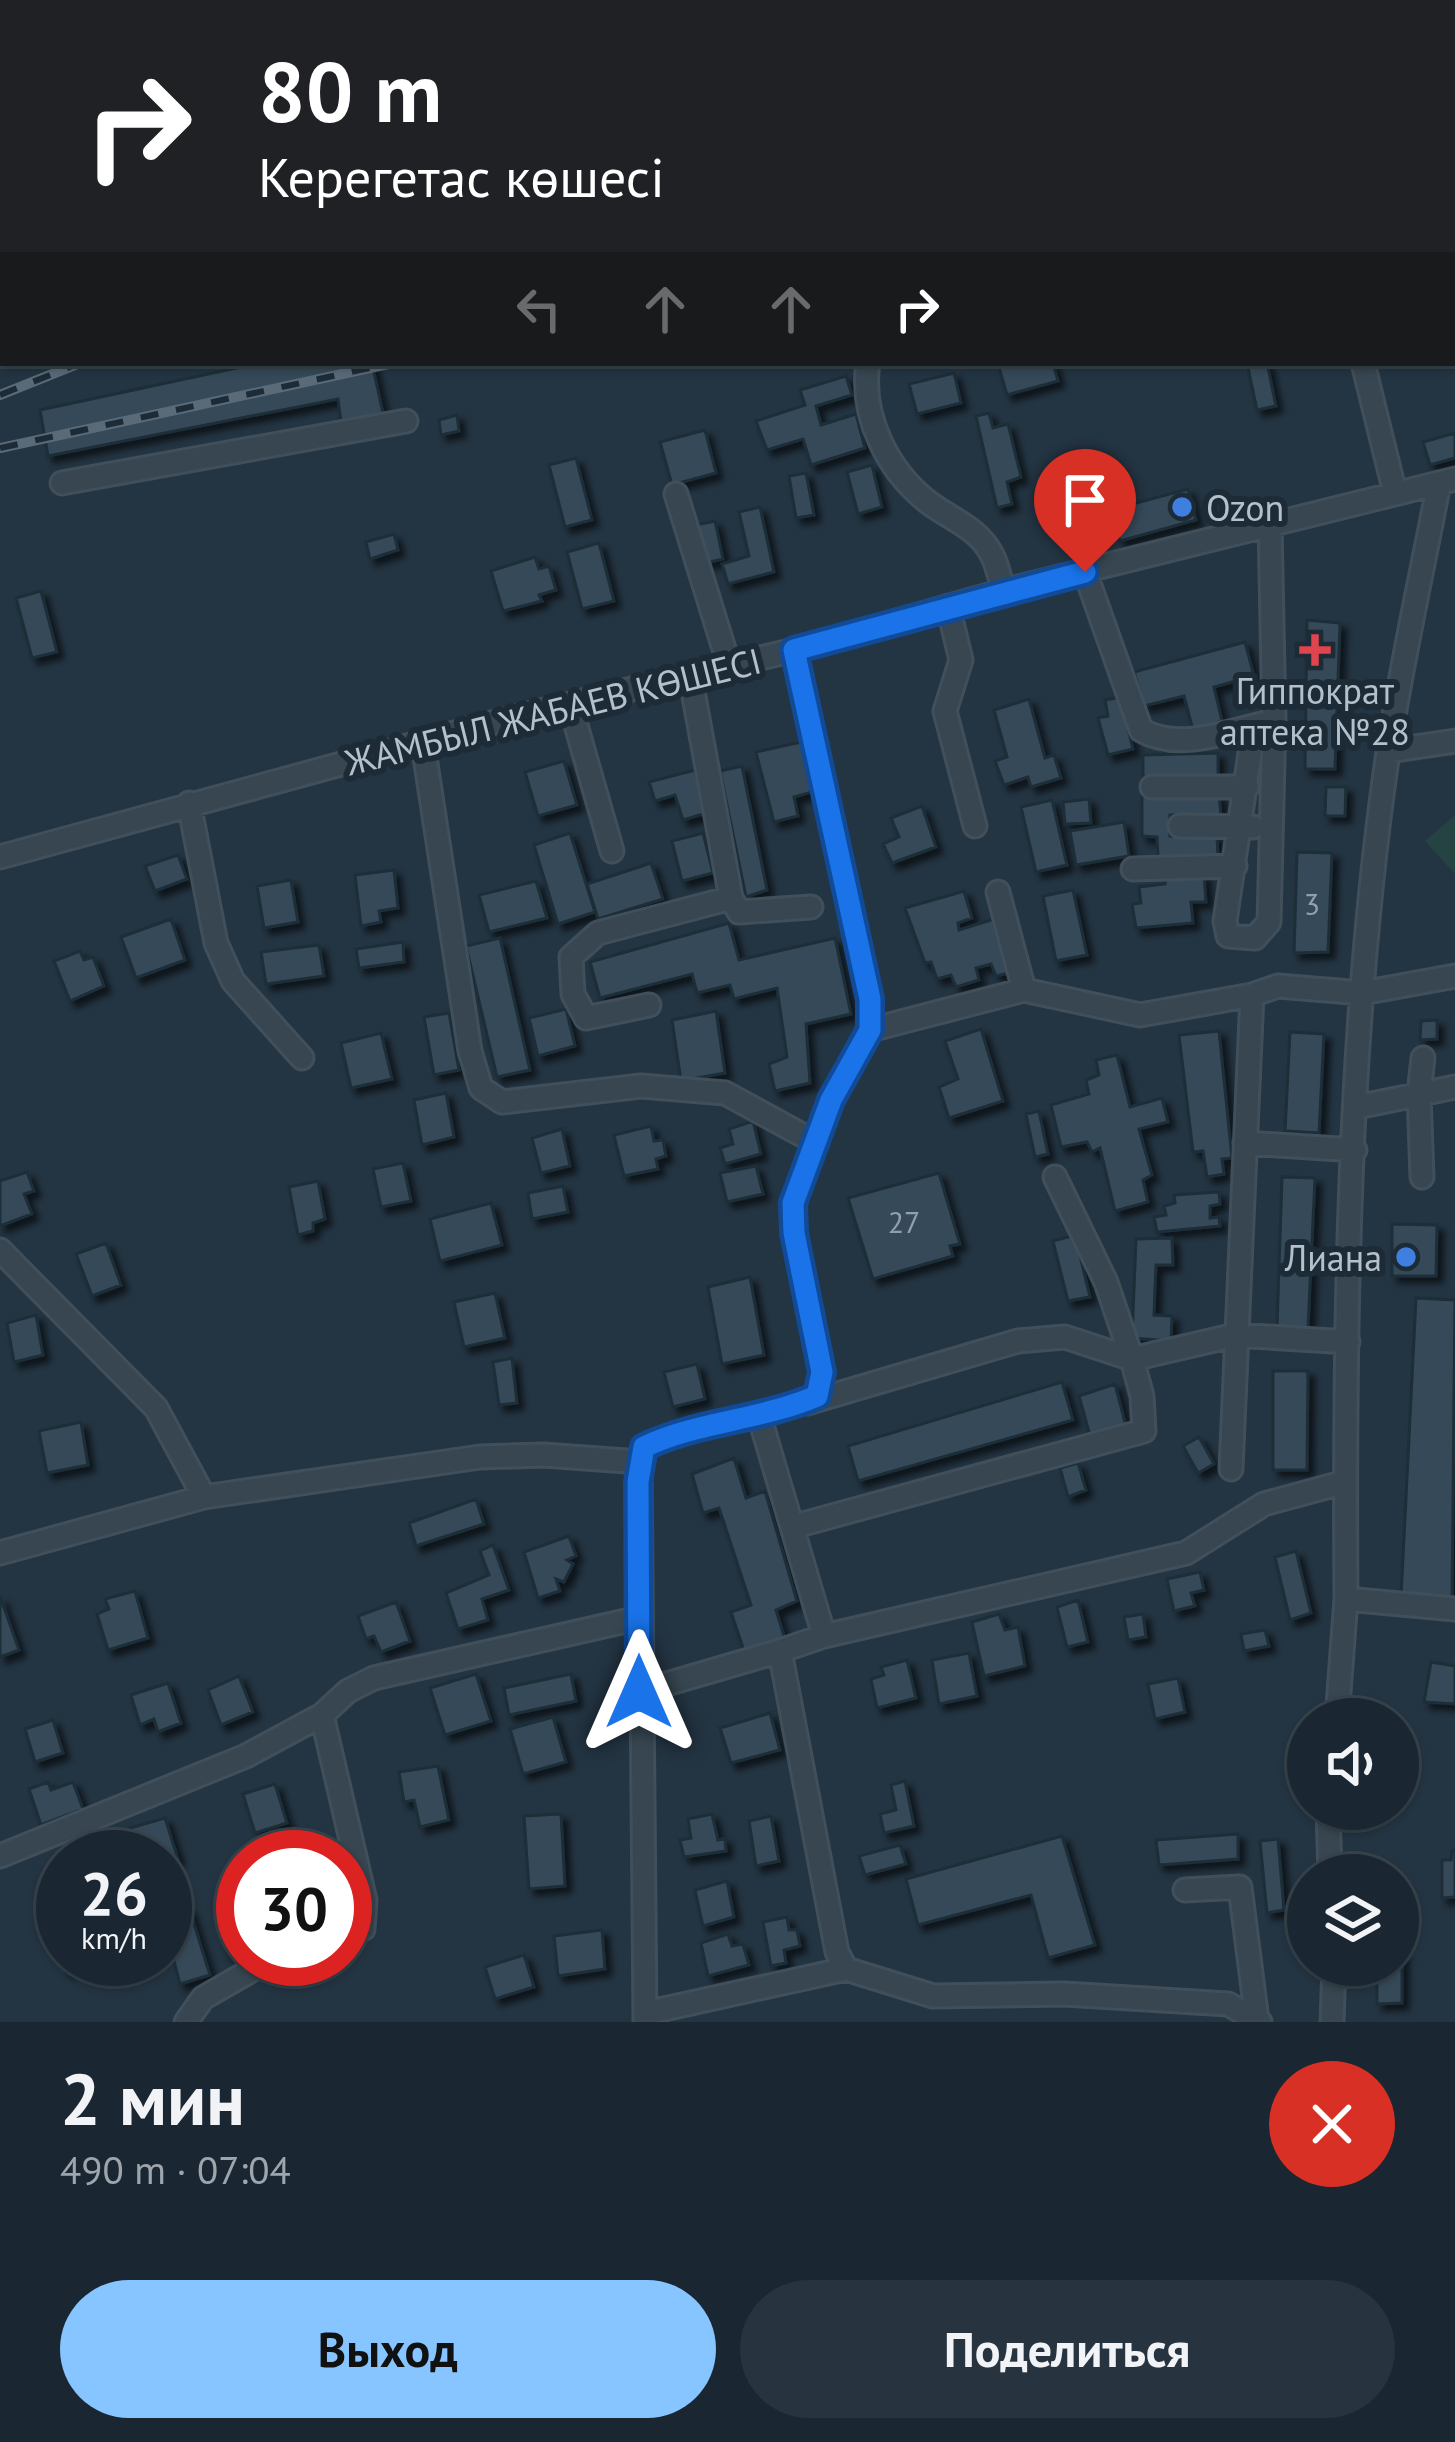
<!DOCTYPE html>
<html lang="ru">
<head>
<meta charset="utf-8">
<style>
  body { margin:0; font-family:"PT Sans",sans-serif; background:#27333e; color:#f1f3f6; height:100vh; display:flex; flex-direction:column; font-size:45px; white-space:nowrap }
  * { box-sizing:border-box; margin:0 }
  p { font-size:39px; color:#9fa5ac }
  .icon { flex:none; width:66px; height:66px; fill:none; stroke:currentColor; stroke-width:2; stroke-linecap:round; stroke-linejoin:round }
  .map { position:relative; height:2022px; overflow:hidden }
  .details { display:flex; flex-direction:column; background:#1a2732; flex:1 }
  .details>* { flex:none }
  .banner { position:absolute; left:0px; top:0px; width:1455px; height:366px; box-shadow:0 3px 9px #0004,0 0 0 3px #38444d; background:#202124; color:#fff; overflow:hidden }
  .tools { position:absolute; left:1287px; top:1698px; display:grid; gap:24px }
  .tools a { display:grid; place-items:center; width:132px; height:132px; border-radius:50%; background:#1a2732; box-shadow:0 3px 9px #0004,0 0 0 3px #38444d; font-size:60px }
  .speed { position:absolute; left:36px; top:1830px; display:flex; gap:24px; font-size:60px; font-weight:700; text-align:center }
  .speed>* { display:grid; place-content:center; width:156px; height:156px; border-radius:50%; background:#1a2732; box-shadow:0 3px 9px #0004,0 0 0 3px #38444d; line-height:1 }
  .speed small { font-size:30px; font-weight:400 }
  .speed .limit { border:18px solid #d22; background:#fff; color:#111 }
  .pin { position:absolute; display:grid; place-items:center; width:102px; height:102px; color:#fff; margin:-123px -51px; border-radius:50% 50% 50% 0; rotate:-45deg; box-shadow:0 0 12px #0007 }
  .pin .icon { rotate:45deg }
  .me { position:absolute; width:132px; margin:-66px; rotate:0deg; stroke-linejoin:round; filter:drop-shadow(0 0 9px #0008) }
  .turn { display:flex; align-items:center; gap:42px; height:252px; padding:0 60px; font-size:54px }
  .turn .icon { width:156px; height:156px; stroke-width:2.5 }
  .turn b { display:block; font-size:84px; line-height:102px }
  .lanes { display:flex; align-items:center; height:114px; padding:0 60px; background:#0003; justify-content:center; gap:60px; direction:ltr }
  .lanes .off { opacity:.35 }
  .round { display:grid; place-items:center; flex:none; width:126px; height:126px; border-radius:63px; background:#27333e }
  .head { display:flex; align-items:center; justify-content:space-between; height:204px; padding:0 60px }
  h1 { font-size:72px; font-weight:600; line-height:90px }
  .button { display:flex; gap:24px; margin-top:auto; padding:24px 60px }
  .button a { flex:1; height:138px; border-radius:72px; background:#86c5ff; color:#111; font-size:48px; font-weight:600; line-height:138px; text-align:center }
  .button a+a { background:#27333e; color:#f1f3f6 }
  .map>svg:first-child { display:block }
</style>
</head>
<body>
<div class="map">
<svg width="1455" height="2022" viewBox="0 0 1455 2022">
  <defs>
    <filter id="shadow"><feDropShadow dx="6" dy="6" stdDeviation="3" flood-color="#0009"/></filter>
  </defs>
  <rect width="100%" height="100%" fill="#233442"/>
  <path fill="#254342" d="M 1455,815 L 1455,874 L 1425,841 Z"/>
  <path fill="#354958" stroke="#1e2d38" stroke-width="3" filter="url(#shadow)" d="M 260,363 L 372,363 L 383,413 L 341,423 L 338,399 L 48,456 L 40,410 Z
    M 1053,363 L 1058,381 L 1007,395 L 998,364 Z
    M 1247,363 L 1267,363 L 1276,406 L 1257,410 Z
    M 954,373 L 961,403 L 917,414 L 909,384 Z
    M 846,376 L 852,395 L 816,406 L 821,425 L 856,414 L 865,448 L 811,465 L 803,439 L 767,450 L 756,421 L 805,405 L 800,390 Z
    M 989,413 L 993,428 L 1008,424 L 1021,477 L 1007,482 L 1012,504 L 997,508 L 976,416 Z
    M 457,415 L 459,431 L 441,435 L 439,420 Z
    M 705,430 L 716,473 L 672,485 L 660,442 Z
    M 1455,433 L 1455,458 L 1430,465 L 1423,442 Z
    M 576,458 L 592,520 L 565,527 L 549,465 Z
    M 872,465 L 882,507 L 858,514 L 847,472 Z
    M 806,473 L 814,515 L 796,518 L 789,476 Z
    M 1188,489 L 1196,520 L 1120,541 L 1110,510 Z
    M 760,507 L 774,572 L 728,584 L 722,564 L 749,556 L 739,512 Z
    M 715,521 L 723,559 L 705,563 L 696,525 Z
    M 394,534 L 398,550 L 370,559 L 366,542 Z
    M 599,543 L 614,601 L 582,609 L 567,552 Z
    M 535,557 L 539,569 L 549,566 L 556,590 L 539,595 L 542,601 L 503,611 L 491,571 Z
    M 41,591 L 57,652 L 32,658 L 16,598 Z
    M 1307,620 L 1340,623 L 1335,769 L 1305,769 Z
    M 1245,642 L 1254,676 L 1214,687 L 1222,721 L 1193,730 L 1184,696 L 1144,706 L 1134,672 Z
    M 1120,697 L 1133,749 L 1108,755 L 1098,718 L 1108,716 L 1105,700 Z
    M 1029,699 L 1045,758 L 1054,755 L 1061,778 L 1031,787 L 1028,777 L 1004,785 L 995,761 L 1007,757 L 994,710 Z
    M 801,742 L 812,792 L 794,797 L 798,816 L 774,822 L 756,752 Z
    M 1218,753 L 1218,777 L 1143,777 L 1143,755 Z
    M 564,761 L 577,805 L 538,816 L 525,772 Z
    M 742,766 L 767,890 L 746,897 L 720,771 Z
    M 695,770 L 707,813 L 683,820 L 675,795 L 655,801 L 649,782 Z
    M 1326,787 L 1346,787 L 1345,816 L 1325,816 Z
    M 1219,794 L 1221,816 L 1170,815 L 1170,836 L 1217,836 L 1218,857 L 1158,857 L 1157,837 L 1142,836 L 1142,796 Z
    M 1089,799 L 1091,823 L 1065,824 L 1063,802 Z
    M 1052,800 L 1067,865 L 1036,872 L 1021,807 Z
    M 922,806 L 936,847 L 892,863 L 883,844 L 899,837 L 891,818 Z
    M 1124,822 L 1129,856 L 1076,865 L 1070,831 Z
    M 570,833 L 595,912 L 558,924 L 534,845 Z
    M 703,833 L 713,873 L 682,881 L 672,841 Z
    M 1297,852 L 1332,853 L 1328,952 L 1294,953 Z
    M 178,855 L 187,879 L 155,891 L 145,866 Z
    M 651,863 L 663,899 L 598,919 L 587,884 Z
    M 394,870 L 398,908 L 379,911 L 381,922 L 361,926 L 355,875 Z
    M 1204,874 L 1206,902 L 1191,902 L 1193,923 L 1136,928 L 1132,904 L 1141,903 L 1139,887 L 1165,884 L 1165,876 Z
    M 291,880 L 298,922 L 264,928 L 257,886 Z
    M 536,881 L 547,918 L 489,932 L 479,895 Z
    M 1073,890 L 1087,955 L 1056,961 L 1043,896 Z
    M 964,891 L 972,918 L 958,923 L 959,930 L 994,919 L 1009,973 L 996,976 L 991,964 L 976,968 L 979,980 L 956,987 L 951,975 L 937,979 L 931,962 L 925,963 L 905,908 Z
    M 171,919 L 185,960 L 136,978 L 121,937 Z
    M 729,923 L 739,960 L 835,938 L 851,1014 L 806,1024 L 810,1083 L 775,1091 L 769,1064 L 787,1057 L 777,988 L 734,999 L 730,985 L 697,993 L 692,974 L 600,998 L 590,962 Z
    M 500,938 L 530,1070 L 497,1077 L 466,946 Z
    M 403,942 L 404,962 L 359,968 L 356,949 Z
    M 319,945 L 324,976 L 266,984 L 261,952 Z
    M 80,951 L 84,960 L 93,957 L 104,986 L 70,1001 L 54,961 Z
    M 566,1009 L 575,1046 L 538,1056 L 529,1018 Z
    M 716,1011 L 725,1073 L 681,1081 L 672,1020 Z
    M 449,1013 L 459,1070 L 434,1075 L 424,1017 Z
    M 1437,1020 L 1437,1039 L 1420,1040 L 1421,1021 Z
    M 981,1029 L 1003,1101 L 949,1118 L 939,1087 L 958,1079 L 945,1041 Z
    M 1219,1031 L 1232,1158 L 1222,1159 L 1224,1174 L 1207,1177 L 1203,1151 L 1193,1152 L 1179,1035 Z
    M 1290,1032 L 1324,1034 L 1319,1133 L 1285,1131 Z
    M 381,1033 L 392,1079 L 351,1088 L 341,1043 Z
    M 1117,1055 L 1130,1107 L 1162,1098 L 1168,1122 L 1139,1129 L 1152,1175 L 1143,1180 L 1148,1202 L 1115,1211 L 1100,1148 L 1092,1152 L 1087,1142 L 1061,1147 L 1051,1105 L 1089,1094 L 1086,1080 L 1099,1075 L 1096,1060 Z
    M 446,1093 L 454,1137 L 422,1145 L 414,1100 Z
    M 1039,1111 L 1048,1154 L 1035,1157 L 1026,1114 Z
    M 753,1121 L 761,1154 L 725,1164 L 720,1148 L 733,1144 L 729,1129 Z
    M 651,1126 L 654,1141 L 663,1140 L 666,1156 L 656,1159 L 658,1169 L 624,1176 L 614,1135 Z
    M 562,1129 L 570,1166 L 541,1173 L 532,1138 Z
    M 403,1163 L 411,1201 L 381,1207 L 373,1169 Z
    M 756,1166 L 763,1194 L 727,1202 L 720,1173 Z
    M 27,1172 L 34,1191 L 24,1194 L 32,1214 L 0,1226 L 0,1181 Z
    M 939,1173 L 960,1244 L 950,1246 L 953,1256 L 873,1279 L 848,1198 Z
    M 1282,1177 L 1315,1178 L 1308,1328 L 1277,1327 Z
    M 318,1181 L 325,1219 L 313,1223 L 313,1231 L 298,1235 L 289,1187 Z
    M 563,1186 L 568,1212 L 532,1219 L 528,1193 Z
    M 1219,1192 L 1220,1204 L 1210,1206 L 1210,1218 L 1219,1217 L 1220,1226 L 1157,1232 L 1154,1217 L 1166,1215 L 1164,1206 L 1175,1203 L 1174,1195 Z
    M 491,1203 L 502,1245 L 440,1261 L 430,1219 Z
    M 1392,1224 L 1437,1225 L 1436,1276 L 1392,1276 Z
    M 1075,1235 L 1090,1297 L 1068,1301 L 1053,1241 Z
    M 1172,1238 L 1173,1265 L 1156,1265 L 1154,1315 L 1172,1316 L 1171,1341 L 1132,1338 L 1136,1239 Z
    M 106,1243 L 121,1285 L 92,1296 L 76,1254 Z
    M 750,1277 L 764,1355 L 722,1364 L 708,1287 Z
    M 495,1293 L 505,1338 L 464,1347 L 454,1302 Z
    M 1416,1298 L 1455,1300 L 1452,1599 L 1401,1597 Z
    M 36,1315 L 43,1355 L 14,1362 L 7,1323 Z
    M 512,1358 L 517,1403 L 499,1405 L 493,1362 Z
    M 697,1364 L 705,1399 L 673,1407 L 664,1372 Z
    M 1273,1371 L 1308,1371 L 1307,1470 L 1273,1470 Z
    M 1062,1382 L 1073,1420 L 858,1481 L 848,1446 Z
    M 1115,1384 L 1126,1426 L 1090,1436 L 1079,1396 Z
    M 81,1422 L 88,1465 L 47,1473 L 39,1431 Z
    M 1199,1437 L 1214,1464 L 1198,1473 L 1183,1446 Z
    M 734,1458 L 746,1498 L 765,1491 L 797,1601 L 776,1610 L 785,1639 L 744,1651 L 731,1612 L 751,1605 L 719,1508 L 703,1513 L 692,1474 Z
    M 1078,1463 L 1086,1490 L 1068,1497 L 1060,1468 Z
    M 476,1499 L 484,1524 L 416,1546 L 409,1523 Z
    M 569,1536 L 576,1556 L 567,1560 L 573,1564 L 564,1582 L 556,1579 L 560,1591 L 538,1598 L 524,1552 Z
    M 493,1545 L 509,1590 L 482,1599 L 488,1620 L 458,1629 L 446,1593 L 489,1575 L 480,1551 Z
    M 1296,1551 L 1311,1613 L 1290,1620 L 1275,1557 Z
    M 1200,1572 L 1204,1590 L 1191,1593 L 1195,1606 L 1174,1611 L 1167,1579 Z
    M 135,1591 L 148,1638 L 108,1650 L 97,1614 L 109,1609 L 105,1599 Z
    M 0,1596 L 19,1650 L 0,1657 Z
    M 1078,1600 L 1088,1642 L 1067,1647 L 1057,1607 Z
    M 396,1602 L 410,1641 L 381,1652 L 374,1636 L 366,1639 L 358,1616 Z
    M 999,1614 L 1005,1630 L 1018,1627 L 1025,1666 L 984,1676 L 972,1622 Z
    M 1143,1614 L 1146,1637 L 1128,1640 L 1124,1617 Z
    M 1265,1630 L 1269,1646 L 1244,1651 L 1241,1634 Z
    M 969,1653 L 977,1696 L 939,1704 L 932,1660 Z
    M 907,1660 L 916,1698 L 877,1708 L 871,1679 L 884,1675 L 881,1667 Z
    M 1431,1662 L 1455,1666 L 1455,1704 L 1424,1702 Z
    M 476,1674 L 491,1721 L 445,1735 L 430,1688 Z
    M 571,1674 L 576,1701 L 509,1715 L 504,1688 Z
    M 239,1676 L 253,1712 L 221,1725 L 208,1690 Z
    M 1178,1678 L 1185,1712 L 1155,1719 L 1148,1684 Z
    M 168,1683 L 181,1723 L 158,1732 L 154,1719 L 140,1725 L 131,1695 Z
    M 770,1713 L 780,1750 L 731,1763 L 720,1728 Z
    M 553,1717 L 566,1762 L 523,1774 L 510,1729 Z
    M 53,1720 L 63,1753 L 35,1762 L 25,1729 Z
    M 438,1766 L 449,1820 L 420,1827 L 414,1800 L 404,1802 L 399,1772 Z
    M 905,1781 L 914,1826 L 884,1833 L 880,1814 L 896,1810 L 891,1785 Z
    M 48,1782 L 51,1790 L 73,1782 L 83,1809 L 41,1825 L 29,1789 Z
    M 275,1784 L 287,1823 L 255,1833 L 243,1794 Z
    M 561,1814 L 565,1886 L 529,1889 L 524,1816 Z
    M 712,1814 L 718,1840 L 725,1838 L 726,1851 L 684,1857 L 680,1840 L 691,1838 L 688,1819 Z
    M 771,1816 L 779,1861 L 756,1866 L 749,1821 Z
    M 165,1818 L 178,1859 L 165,1863 L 165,1857 L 139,1857 L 130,1828 Z
    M 1238,1834 L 1238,1859 L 1159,1865 L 1156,1840 Z
    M 1062,1836 L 1095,1945 L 1048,1958 L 1031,1895 L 918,1925 L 906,1879 Z
    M 1278,1839 L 1284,1910 L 1267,1913 L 1260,1841 Z
    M 900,1845 L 906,1864 L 865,1875 L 859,1856 Z
    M 1455,1850 L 1455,1897 L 1442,1898 L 1442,1860 L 1451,1860 L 1452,1851 Z
    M 727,1881 L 734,1917 L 703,1926 L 695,1890 Z
    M 189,1908 L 210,1975 L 180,1984 L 171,1950 L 165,1952 L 165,1916 Z
    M 787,1917 L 789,1930 L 797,1930 L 800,1946 L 784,1950 L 786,1963 L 771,1966 L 763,1922 Z
    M 243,1927 L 243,1950 L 228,1955 L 221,1934 Z
    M 602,1930 L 605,1969 L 558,1976 L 554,1936 Z
    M 728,1934 L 732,1946 L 743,1944 L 749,1965 L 708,1976 L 701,1943 Z
    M 63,1940 L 63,1959 L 99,1960 L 66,1971 L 57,1942 Z
    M 1398,1953 L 1402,1953 L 1402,2003 L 1377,2004 L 1377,1965 L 1398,1965 Z
    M 524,1955 L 534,1987 L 495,1999 L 485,1967 Z"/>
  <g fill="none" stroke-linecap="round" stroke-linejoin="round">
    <g stroke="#414f5a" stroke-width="27">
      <path id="minor" d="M 1452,185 L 1455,181
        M 1452,221 L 1455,220
        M 868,363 C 860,415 887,470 928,502 C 950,519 979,528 992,555 C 998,566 1000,579 1003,591
        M 1363,363 L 1395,493
        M 62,483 L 406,421
        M 1439,483 C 1422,572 1402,662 1388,752 C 1348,1026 1344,1321 1346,1599 L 1455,1609
        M 676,494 L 729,665
        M 1085,572 L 1141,730 C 1179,752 1227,731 1267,723
        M 948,606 L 961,660 L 945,711 L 975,826
        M 690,675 L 731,898 L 739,912 L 811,907
        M 570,704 L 612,851
        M 1254,726 L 1225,921 L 1228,936 L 1255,938 L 1269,922 L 1274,721 L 1270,525
        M 423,744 L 470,1051 L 481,1088 L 502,1102 L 641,1086 L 725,1093 L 815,1142
        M 1388,751 L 1455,741
        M 1152,787 L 1247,787
        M 189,803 L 216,943 L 233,981 L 302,1058
        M 1180,826 L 1253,827
        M 0,857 L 495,722 L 794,650 L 1003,591 L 1455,479
        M 1133,869 L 1235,866
        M 998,892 L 1024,990
        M 649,1005 L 586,1018 L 573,994 L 571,957 L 598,933 L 731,898
        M 870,1030 L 1024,990 L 1140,1015 L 1252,995
        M 1357,1107 L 1455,1087
        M 1245,1143 L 1355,1150
        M 1055,1177 L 1106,1282 L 1132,1359 L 1236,1335 L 1348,1342
        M 1422,1177 L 1419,1094 L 1423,1058
        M 0,1250 L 156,1408 L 204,1497
        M 807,1403 L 1018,1341 L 1065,1337 L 1132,1359 L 1142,1396 L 1144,1431 L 792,1527 L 824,1636
        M 759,1415 L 792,1527
        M 1231,1469 L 1252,995 L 1278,986 L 1362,993 L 1455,976
        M 0,1553 L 204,1497 L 480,1457 L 544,1455 L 640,1462
        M 639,1692 L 780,1651
        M 322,1715 L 365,1900 L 363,1929 L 345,1937
        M 1337,1719 L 1346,1599
        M 1328,1809 L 1330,1875
        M 0,1856 L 246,1756 L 322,1715 L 348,1691 L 374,1678 L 639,1618
        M 1185,1890 L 1240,1887 L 1257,2020
        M 846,1969 L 837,1952 L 780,1651 L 824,1636 L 1186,1553 L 1264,1504 L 1345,1482
        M 646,2013 L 846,1969 L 933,1996 L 1064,1994 L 1228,2004 L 1260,2022
        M 186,2022 L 203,1998 L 271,1959
        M 645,2022 L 640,1462 L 644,1447 C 699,1422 762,1420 817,1396 L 822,1371 L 794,1233 L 793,1203 L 831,1100 L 870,1030 L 870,999 L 794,650
        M 1332,2022 L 1334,1965"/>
    </g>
    <use href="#minor" stroke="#374651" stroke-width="21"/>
    <g stroke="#596a79" stroke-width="10">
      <path id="rail" d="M 78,3 L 82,0
        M 963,3 L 975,0
        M 1104,3 L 1116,0
        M 1176,3 L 1188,0
        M 1240,3 L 1252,0
        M 1317,3 L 1329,0
        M 0,58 L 3,56
        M 0,253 L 3,252
        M 0,290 L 3,289
        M 0,326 L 3,325
        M 0,346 L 3,346
        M 0,395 L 80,363
        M 0,448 L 393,363"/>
    </g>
    <use href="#rail" stroke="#1c2b36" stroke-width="6" stroke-dasharray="18" stroke-linecap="butt"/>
  </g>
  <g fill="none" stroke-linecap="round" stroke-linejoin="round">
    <g stroke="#114b97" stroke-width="30">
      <path id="route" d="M 639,1692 L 638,1482 L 644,1447 C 699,1421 761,1420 817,1396 L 822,1372 L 794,1233 L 793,1203 L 831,1100 L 870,1030 L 870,999 L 794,650 L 1085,572"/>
    </g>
    <use href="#route" stroke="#1a73e8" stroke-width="21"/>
  </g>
  <g fill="#3f7fe0" stroke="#1c2b36" stroke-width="4.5">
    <circle cx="1182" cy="507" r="12"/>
    <circle cx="1406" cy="1257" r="12"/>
  </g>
  <path fill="#e0444e" stroke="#1c2b36" stroke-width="4.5" d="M1309 632h12v12h12v12h-12v12h-12v-12h-12v-12h12z"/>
  <g text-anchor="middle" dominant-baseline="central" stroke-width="12" stroke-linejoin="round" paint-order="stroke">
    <g font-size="30" fill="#92a0ad">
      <text x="1312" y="903">3</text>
      <text x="904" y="1221">27</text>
    </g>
    <g font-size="36" fill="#b4c0cc" stroke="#1c2b36" text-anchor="start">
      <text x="1206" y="507">Ozon</text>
      <text x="1315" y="690" text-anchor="middle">Гиппократ<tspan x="1315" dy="41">аптека №28</tspan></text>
      <text x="1382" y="1257" text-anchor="end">Лиана</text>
    </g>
    <g font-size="36" fill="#b4c0cc" stroke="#1c2b36">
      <text transform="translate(553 711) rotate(-14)">ЖАМБЫЛ ЖАБАЕВ КӨШЕСІ</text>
    </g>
  </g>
</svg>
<div class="tools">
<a><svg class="icon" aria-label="sound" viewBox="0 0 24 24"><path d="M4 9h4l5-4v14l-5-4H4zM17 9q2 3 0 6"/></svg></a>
<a><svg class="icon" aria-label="layers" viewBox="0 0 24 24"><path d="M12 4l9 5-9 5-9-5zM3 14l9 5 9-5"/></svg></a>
</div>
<div class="speed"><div>26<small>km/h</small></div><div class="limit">30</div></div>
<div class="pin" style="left:1085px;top:572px;background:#d93025"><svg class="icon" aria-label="arrive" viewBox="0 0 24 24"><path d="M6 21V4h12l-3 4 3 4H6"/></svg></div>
<svg class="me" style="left:639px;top:1692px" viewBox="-20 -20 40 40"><path d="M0-17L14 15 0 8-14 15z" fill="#1a73e8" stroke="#fff" stroke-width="4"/></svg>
<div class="banner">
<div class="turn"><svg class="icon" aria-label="right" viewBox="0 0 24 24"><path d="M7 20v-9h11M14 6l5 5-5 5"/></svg><div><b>80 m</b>Керегетас көшесі</div></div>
<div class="lanes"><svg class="icon off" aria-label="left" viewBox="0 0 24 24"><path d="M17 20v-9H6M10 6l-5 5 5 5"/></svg><svg class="icon off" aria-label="ahead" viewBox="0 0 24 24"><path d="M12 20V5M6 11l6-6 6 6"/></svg><svg class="icon off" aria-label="ahead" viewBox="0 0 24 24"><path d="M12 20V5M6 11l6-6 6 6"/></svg><svg class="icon" aria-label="right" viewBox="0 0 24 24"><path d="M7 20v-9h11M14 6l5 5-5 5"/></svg></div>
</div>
</div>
<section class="details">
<div class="head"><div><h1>2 мин</h1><p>490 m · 07:04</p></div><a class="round" style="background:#d93025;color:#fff"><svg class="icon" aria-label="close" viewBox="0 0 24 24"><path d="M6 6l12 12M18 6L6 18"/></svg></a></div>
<div class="button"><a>Выход</a><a>Поделиться</a></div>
</section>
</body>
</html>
